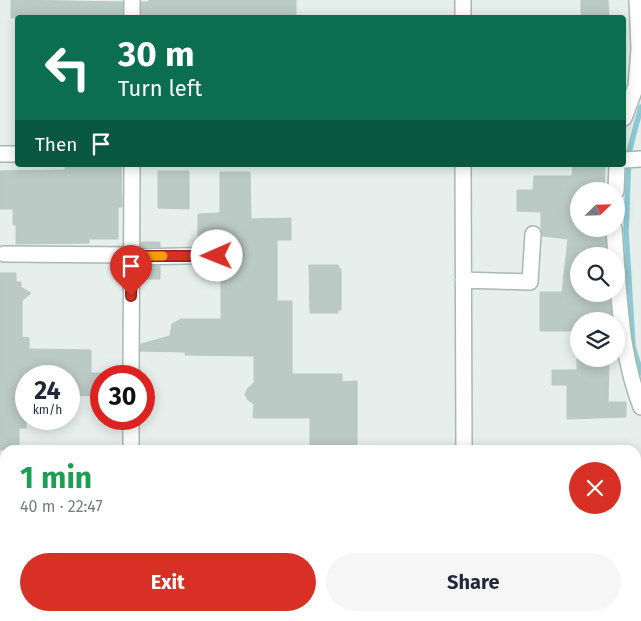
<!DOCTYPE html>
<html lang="en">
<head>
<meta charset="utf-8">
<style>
  body { margin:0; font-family:"Fira Sans",sans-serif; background:#f6f6f7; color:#1f2937; height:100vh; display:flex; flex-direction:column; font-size:19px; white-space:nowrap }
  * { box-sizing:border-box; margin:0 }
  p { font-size:16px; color:#747a83 }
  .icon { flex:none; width:28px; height:28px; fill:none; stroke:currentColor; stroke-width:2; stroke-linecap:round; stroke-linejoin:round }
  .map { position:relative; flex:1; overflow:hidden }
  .details { position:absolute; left:0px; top:445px; width:641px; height:176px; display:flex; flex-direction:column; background:#fff; border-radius:15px 15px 0 0; box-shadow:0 2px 12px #0003 }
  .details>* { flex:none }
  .banner { position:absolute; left:15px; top:15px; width:611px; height:152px; border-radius:5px; box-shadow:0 2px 12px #0003; background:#0b6e4f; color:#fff; overflow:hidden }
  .needle { width:32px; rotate:67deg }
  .fabs { position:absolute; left:570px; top:182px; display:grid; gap:10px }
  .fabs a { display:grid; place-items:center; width:55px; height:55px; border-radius:50%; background:#fff; box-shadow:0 2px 12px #0003; font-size:25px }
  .speed { position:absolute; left:15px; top:365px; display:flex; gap:10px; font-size:25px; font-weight:700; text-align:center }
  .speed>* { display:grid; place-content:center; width:65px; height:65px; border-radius:50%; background:#fff; box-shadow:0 2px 12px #0003; line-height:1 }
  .speed small { font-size:12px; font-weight:400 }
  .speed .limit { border:8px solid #d22; background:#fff; color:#111 }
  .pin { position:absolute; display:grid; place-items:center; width:42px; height:42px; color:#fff; margin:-51px -21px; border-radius:50% 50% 50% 0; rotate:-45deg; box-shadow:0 0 5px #0007 }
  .pin .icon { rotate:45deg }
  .me { position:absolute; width:55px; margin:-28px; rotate:269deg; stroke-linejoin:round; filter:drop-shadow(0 0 4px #0008) }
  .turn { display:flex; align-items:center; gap:18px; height:105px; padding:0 20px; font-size:22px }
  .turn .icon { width:65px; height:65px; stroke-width:2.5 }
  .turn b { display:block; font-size:35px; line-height:42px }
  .then { display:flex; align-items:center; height:48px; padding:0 20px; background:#0003; gap:10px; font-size:19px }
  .round { display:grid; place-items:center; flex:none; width:52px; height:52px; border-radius:26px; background:#f6f6f7 }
  .overview { display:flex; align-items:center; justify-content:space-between; height:85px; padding:0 20px }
  h1 { font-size:30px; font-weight:700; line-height:38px; color:#1e9e55 }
  .button { display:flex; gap:10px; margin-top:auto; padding:10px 20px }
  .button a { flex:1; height:58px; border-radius:30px; background:#d93025; color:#fff; font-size:20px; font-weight:700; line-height:58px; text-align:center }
  .button a+a { background:#f6f6f7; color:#1f2937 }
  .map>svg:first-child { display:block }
</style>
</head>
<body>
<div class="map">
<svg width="641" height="621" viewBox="0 0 641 621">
  <rect width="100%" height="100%" fill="#e6efeb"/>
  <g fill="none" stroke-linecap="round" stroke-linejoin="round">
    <path stroke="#8ec9d4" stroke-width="5.5" d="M 641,107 L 629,152 L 626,231 L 633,346 L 641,373"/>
  </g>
  <path fill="#bbcac4" stroke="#b8c9c2" d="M 11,0 L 123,2 L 123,17 L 11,18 Z
    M 149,0 L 296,0 L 296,18 L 141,17 L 141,2 L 149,2 Z
    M 581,0 L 608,0 L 609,18 L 581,18 Z
    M 65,165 L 121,165 L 122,207 L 118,207 L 118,239 L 89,239 L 89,243 L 16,244 L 16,225 L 13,225 L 13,209 L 0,209 L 0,171 L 65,170 Z
    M 573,165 L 605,165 L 604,191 L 579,191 L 579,229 L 605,229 L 607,256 L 579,256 L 579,294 L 609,294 L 612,321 L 579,321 L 579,331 L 540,331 L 540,292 L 562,292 L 568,239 L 542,236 L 541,229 L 541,212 L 517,211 L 517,190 L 533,190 L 534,176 L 572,176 Z
    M 158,171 L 189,171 L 189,209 L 158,208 Z
    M 220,172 L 250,172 L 251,219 L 291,218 L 291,240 L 277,240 L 277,301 L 292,301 L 292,374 L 342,374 L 342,382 L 357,381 L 357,450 L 310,450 L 310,418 L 253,418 L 254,404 L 248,400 L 245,394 L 248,388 L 254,383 L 254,356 L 185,355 L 185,352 L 140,351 L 141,344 L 170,336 L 172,324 L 181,319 L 221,319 L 221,265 L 239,263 L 244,255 L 243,250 L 235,246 L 198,246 L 198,214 L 220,213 Z
    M 141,242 L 160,242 L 160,247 L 141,247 Z
    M 309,265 L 338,265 L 339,269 L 341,269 L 341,310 L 338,310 L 338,313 L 310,313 Z
    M 142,266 L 160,266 L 160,279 L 142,279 Z
    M 0,273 L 16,273 L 16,282 L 21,282 L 21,287 L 31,293 L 22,301 L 22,337 L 29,338 L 29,349 L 91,350 L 91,373 L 101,373 L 101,396 L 69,395 L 69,376 L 26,376 L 26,428 L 19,428 L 19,446 L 17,446 L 17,450 L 0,450 Z
    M 577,359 L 609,359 L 608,402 L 626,402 L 626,417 L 567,419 L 567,385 L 552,385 L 552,370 L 577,370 Z"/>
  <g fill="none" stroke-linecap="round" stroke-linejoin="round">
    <g stroke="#a8b8b2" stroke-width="18">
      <path id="minor" d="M 132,0 L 132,18
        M 463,18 L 463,0
        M 624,118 L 636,86 L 639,49 L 637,0
        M 0,154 L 18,154
        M 624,160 L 641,159
        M 463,165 L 464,450
        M 616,191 L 617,165
        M 614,229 L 616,256
        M 4,254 L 132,255
        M 131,257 L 235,255
        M 616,258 C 620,309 622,358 641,407
        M 463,280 L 530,282 L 533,234
        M 131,376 L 132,165
        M 131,419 L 131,450
        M 636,616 L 641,608
        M 130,621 L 130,616
        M 460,621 L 461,616"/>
    </g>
    <use href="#minor" stroke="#fff" stroke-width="15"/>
  </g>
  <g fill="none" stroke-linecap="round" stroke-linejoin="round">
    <g stroke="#8d1f18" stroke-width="12">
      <path id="route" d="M 131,296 L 132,256 L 217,256"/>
    </g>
    <use href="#route" stroke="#d93025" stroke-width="9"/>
    <path stroke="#f59e0b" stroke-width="9" d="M 138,256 L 163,256"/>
  </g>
</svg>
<div class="fabs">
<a><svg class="needle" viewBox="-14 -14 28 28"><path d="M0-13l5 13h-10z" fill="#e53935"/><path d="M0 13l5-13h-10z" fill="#747a83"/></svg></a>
<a><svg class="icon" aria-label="search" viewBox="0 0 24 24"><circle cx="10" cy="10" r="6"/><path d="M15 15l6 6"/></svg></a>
<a><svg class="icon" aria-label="layers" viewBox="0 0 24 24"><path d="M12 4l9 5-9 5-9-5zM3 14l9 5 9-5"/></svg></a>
</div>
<div class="speed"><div>24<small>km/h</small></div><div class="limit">30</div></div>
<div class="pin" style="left:131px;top:296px;background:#d93025"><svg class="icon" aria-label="arrive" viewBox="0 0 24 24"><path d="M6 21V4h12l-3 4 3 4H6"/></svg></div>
<svg class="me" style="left:217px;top:256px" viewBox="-20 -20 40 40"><circle r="19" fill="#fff"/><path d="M0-13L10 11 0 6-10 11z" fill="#d93025"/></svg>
<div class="banner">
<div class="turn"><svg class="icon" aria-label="left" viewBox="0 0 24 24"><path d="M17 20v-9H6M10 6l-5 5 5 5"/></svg><div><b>30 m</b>Turn left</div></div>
<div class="then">Then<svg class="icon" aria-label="arrive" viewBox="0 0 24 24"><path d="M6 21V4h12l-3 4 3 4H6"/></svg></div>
</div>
<section class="details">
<div class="overview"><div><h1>1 min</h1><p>40 m · 22:47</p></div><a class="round" style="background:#d93025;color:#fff"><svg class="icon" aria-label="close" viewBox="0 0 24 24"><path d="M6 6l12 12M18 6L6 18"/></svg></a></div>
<div class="button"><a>Exit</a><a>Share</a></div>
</section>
</div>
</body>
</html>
